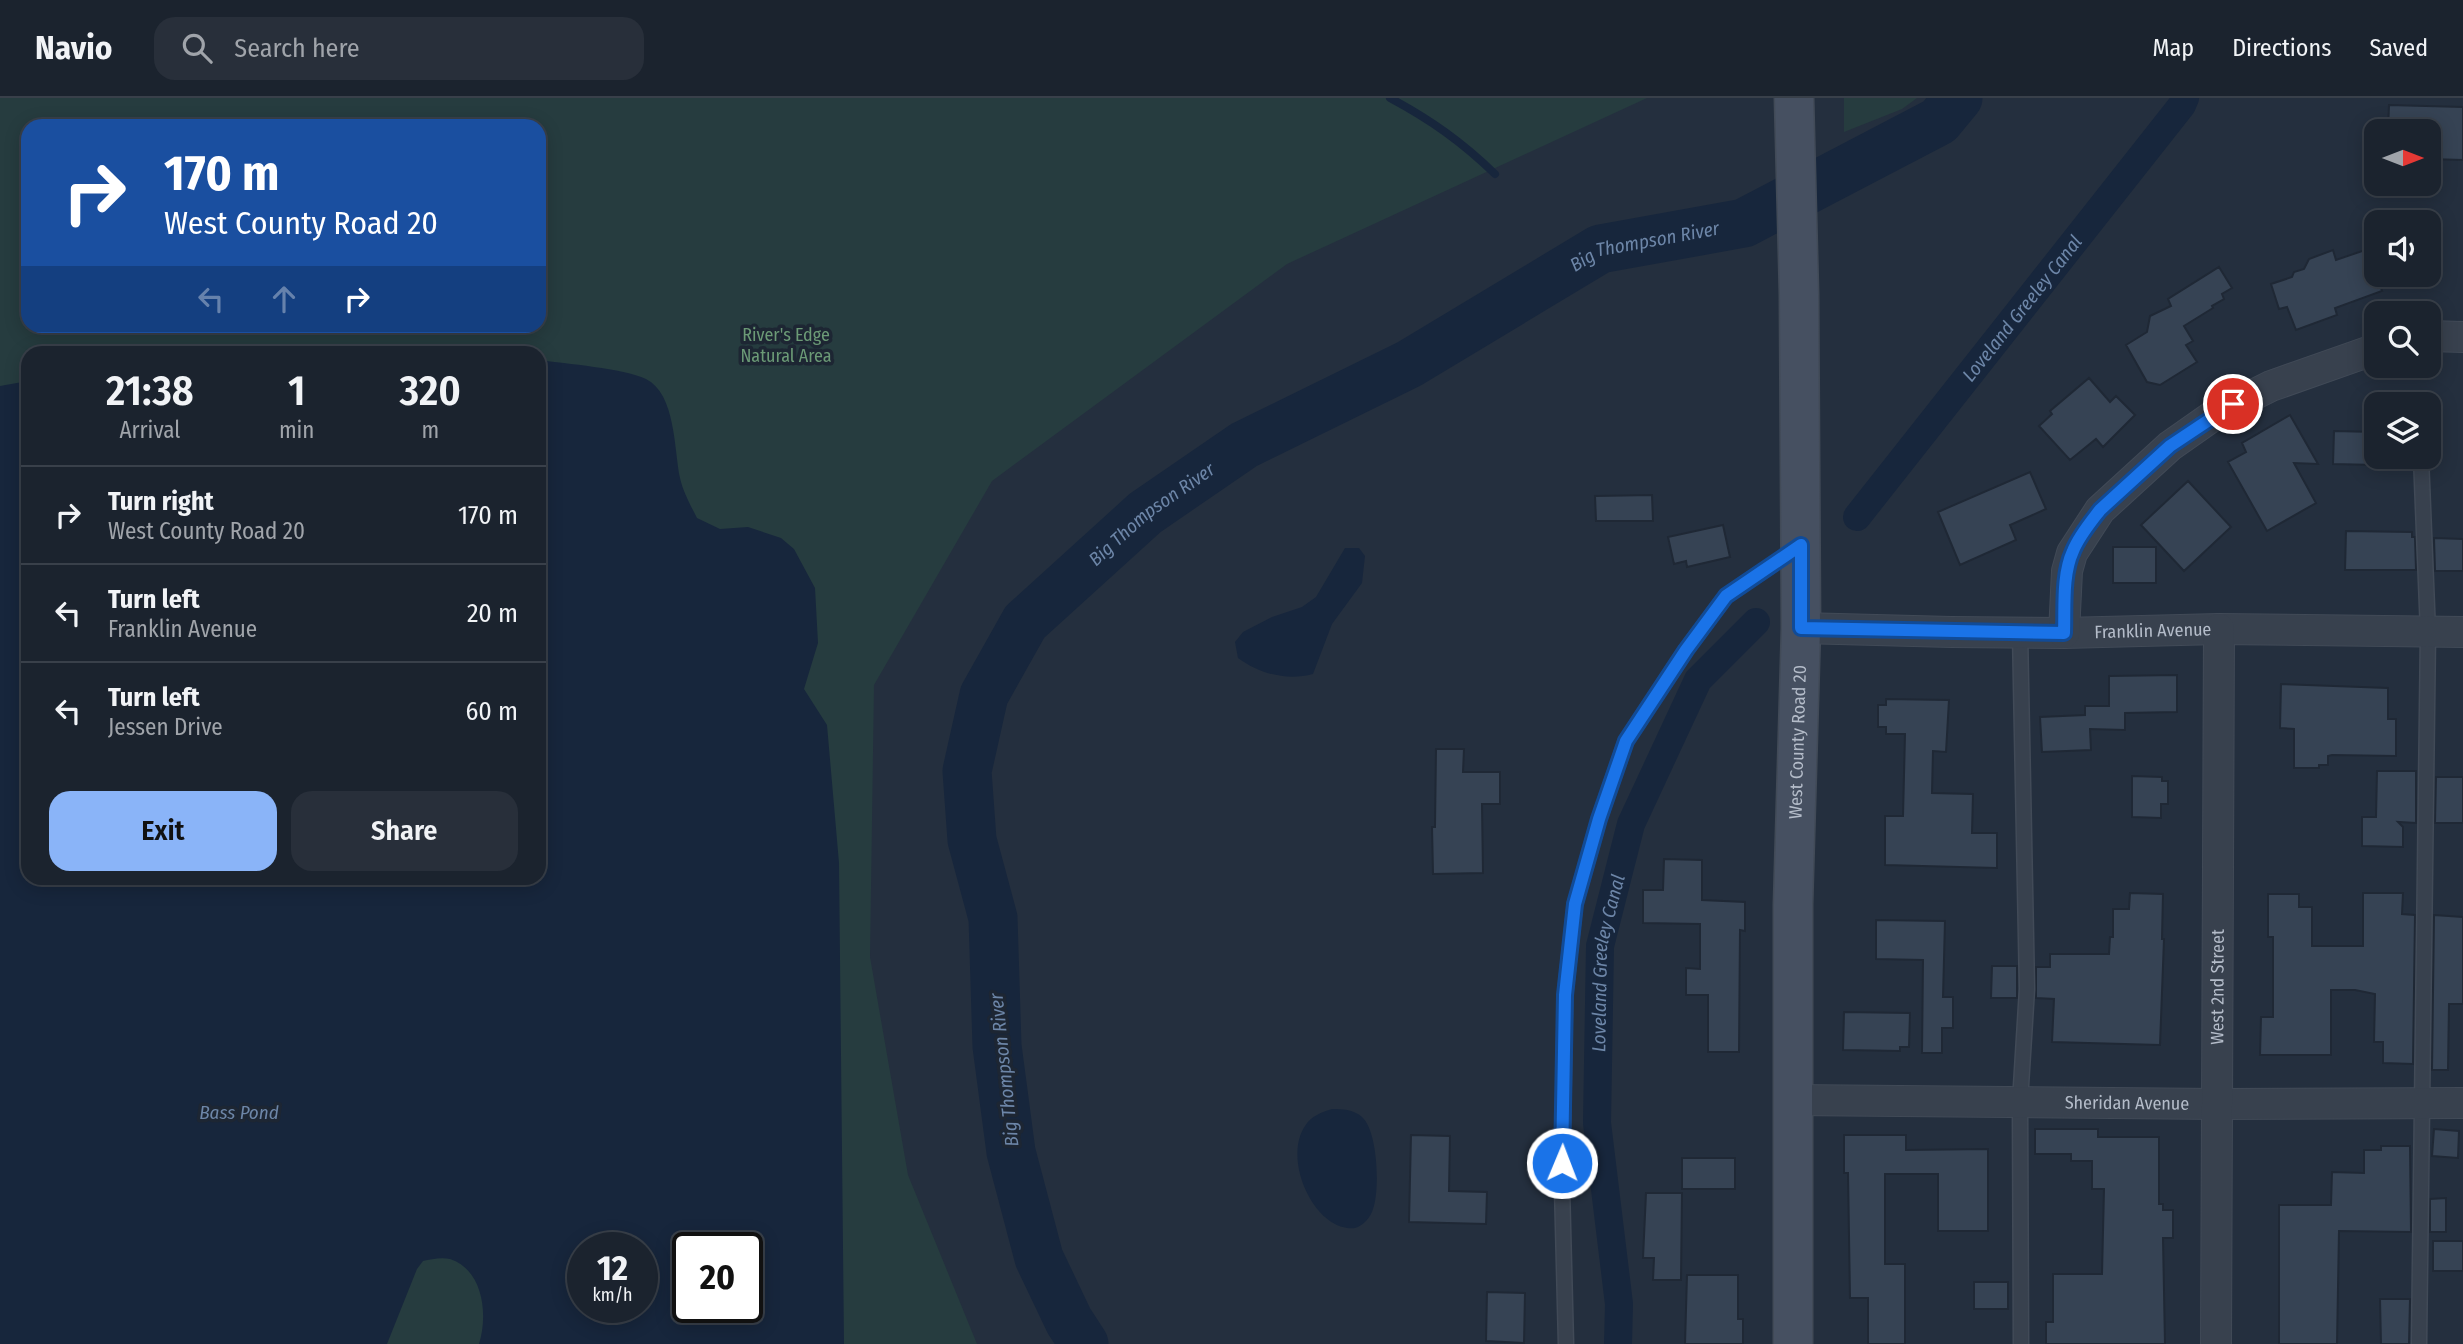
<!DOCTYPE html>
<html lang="en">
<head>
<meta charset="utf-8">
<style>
  body { margin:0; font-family:"Fira Sans Condensed",sans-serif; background:#282f3a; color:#f1f3f6; height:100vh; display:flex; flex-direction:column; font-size:26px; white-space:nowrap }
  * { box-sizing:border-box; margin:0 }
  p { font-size:23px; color:#a0a4aa }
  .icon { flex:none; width:38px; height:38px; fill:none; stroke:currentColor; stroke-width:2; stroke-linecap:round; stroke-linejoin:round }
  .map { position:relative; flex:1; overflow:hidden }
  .details { position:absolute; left:21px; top:248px; width:525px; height:539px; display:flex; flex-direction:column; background:#1b232e; border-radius:21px; box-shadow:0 4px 18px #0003,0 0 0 2px #39404a }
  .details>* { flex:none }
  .top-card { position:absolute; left:21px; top:21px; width:525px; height:214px; border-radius:21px; box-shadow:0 4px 18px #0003,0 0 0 2px #39404a; background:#1a4fa0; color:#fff; overflow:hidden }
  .needle { width:46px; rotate:90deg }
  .fabs { position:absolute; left:2364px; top:21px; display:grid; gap:14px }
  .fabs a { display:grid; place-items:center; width:77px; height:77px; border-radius:14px; background:#1b232e; box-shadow:0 4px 18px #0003,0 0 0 2px #39404a; font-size:35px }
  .speed { position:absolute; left:567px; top:1134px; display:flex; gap:14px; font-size:35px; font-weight:700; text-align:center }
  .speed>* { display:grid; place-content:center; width:91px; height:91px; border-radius:50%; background:#1b232e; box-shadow:0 4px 18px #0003,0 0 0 2px #39404a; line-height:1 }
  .speed small { font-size:18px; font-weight:400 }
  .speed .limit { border:4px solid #111; border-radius:10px; background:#fff; color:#111 }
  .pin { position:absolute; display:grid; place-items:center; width:60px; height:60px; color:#fff; margin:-30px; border:4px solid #fff; border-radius:50%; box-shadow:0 2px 7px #0007 }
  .me { position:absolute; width:77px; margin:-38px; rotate:1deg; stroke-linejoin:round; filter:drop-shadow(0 0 5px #0008) }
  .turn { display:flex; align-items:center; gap:24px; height:147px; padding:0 28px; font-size:32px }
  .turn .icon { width:91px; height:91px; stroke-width:2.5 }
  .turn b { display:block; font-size:49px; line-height:60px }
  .lanes { display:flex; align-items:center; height:66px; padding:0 28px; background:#0003; justify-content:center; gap:35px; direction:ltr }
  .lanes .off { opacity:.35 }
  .eta { display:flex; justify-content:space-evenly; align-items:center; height:119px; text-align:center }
  .eta b { font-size:42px; font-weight:600; line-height:49px }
  .primary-button { display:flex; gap:14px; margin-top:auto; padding:14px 28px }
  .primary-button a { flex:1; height:80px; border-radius:21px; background:#8ab4f8; color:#111; font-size:28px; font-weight:600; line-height:80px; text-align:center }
  .primary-button a+a { background:#282f3a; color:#f1f3f6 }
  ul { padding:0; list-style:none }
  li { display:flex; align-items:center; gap:21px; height:98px; padding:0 28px; border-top:2px solid #39404a }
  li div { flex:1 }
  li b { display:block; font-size:26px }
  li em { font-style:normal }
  header { display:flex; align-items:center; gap:42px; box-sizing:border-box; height:98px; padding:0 35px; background:#1b232e; border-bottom:2px solid #39404a }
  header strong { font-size:33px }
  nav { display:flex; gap:38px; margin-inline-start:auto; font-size:24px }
  .search { width:490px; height:63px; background:#282f3a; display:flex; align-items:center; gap:18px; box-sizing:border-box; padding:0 24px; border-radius:21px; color:#a0a4aa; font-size:26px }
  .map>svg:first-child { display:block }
</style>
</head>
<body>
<header>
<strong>Navio</strong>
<div class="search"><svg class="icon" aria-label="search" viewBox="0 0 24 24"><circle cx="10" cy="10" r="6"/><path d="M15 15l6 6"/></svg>Search here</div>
<nav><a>Map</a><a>Directions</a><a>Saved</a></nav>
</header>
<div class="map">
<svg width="2463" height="1246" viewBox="0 0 2463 1246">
  <rect width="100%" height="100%" fill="#242f3e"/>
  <path fill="#263c3f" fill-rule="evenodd" d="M 0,0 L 1647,0 L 1287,166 L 992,383 L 874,587 L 870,859 L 908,1077 L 977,1246 L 0,1246 ZM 28,28 L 539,28 L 539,228 L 28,228 ZM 28,256 L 539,256 L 539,780 L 28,780 ZM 583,1150 L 642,1150 L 642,1209 L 583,1209 ZM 688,1150 L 747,1150 L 747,1209 L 688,1209 Z
    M 1844,0 L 1917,0 L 1902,11 L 1844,34 Z"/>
  <path fill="#17263c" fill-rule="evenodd" d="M 539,262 C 566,266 623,270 646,281 C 676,296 674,352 680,380 C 683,394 691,408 697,420 L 720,431 L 748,429 L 781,440 L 794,451 L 815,490 L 818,545 L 804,591 L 827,627 L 839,765 L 844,1246 L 479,1246 C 488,1218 484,1172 450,1161 C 442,1159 431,1161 423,1163 L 417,1171 L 387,1246 L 0,1246 L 0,288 L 28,283 L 28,780 L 539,780 ZM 583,1150 L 642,1150 L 642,1209 L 583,1209 ZM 688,1150 L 747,1150 L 747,1209 L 688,1209 Z
    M 1345,450 L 1359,450 L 1365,458 L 1362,485 L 1332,526 L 1313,576 C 1287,583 1260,576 1238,560 L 1235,544 L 1243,534 L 1272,519 L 1302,509 L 1316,499 Z
    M 1332,1011 C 1342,1011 1353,1011 1362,1019 C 1378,1033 1380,1092 1373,1111 C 1371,1119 1363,1128 1355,1130 C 1349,1131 1340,1129 1335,1126 C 1305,1110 1286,1056 1305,1028 C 1311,1018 1322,1014 1332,1011 Z"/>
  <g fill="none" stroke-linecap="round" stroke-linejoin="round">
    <path stroke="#17263c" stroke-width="8" d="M 1390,0 C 1431,22 1462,44 1495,76"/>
    <g stroke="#17263c" stroke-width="28">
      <path id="s1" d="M 1857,419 L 2182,7 L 2185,0"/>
      <path id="s2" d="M 1618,1246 L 1619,1206 L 1597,1025 L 1600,848 L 1631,726 L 1698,582 L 1756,524"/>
    </g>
    <path stroke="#17263c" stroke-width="49" id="s3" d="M 1084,1246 L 1069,1223 L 1039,1160 L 1011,1054 L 997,948 L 993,820 L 972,742 L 967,673 L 984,597 L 1025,524 L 1145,415 L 1244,347 L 1409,266 L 1600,151 L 1744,125 L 1939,23 L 1958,0"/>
  </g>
  <path fill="#364354" stroke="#1f2835" stroke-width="2" d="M 2389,7 L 2463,9 L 2463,62 L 2429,61 L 2429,33 L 2388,33 Z
    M 2368,151 L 2382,193 L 2335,210 L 2337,217 L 2296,232 L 2287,209 L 2279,211 L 2271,186 L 2292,179 L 2294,174 L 2304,171 L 2309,161 L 2333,152 L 2336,162 Z
    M 2219,169 L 2232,190 L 2222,196 L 2224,201 L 2212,208 L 2213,210 L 2184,228 L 2193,243 L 2186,247 L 2197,264 L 2160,287 L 2147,284 L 2126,247 L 2147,234 L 2150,218 L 2171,208 L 2168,201 Z
    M 2089,280 L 2110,304 L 2116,298 L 2135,317 L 2103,349 L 2096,341 L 2070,362 L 2039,328 L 2052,316 L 2050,313 Z
    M 2290,317 L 2318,366 L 2294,365 L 2316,405 L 2267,433 L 2228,364 L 2246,354 L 2242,345 Z
    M 2334,333 L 2376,334 L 2376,367 L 2333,366 Z
    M 2030,374 L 2046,411 L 2010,427 L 2016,442 L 1960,467 L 1938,414 Z
    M 2188,383 L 2231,429 L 2184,473 L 2141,427 Z
    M 1652,397 L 1653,423 L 1596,423 L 1595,398 Z
    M 1723,427 L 1730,459 L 1687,469 L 1686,463 L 1674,466 L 1668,439 Z
    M 2346,433 L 2412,434 L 2412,439 L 2415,439 L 2416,472 L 2345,472 Z
    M 2434,440 L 2463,441 L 2463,473 L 2435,473 Z
    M 2113,449 L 2156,449 L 2156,485 L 2113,485 Z
    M 2177,577 L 2177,614 L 2125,615 L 2125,632 L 2090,631 L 2091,652 L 2042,654 L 2040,619 L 2085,617 L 2085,608 L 2109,608 L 2109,578 Z
    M 2281,586 L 2388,590 L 2388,621 L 2396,621 L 2396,658 L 2332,657 L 2328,658 L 2328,667 L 2319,667 L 2319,670 L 2294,670 L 2294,631 L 2280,630 Z
    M 1886,601 L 1949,602 L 1946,654 L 1933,653 L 1932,695 L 1973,696 L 1972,735 L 1997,735 L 1997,770 L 1885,767 L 1885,718 L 1903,718 L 1905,636 L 1886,636 L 1886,629 L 1878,629 L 1878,607 L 1886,607 Z
    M 1436,651 L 1464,651 L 1463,674 L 1500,674 L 1500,706 L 1482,706 L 1483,775 L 1433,776 L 1432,729 L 1435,729 Z
    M 2377,673 L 2416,673 L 2416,725 L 2398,724 L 2403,729 L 2403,749 L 2362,748 L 2362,719 L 2376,719 Z
    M 2132,678 L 2162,679 L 2162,683 L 2168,683 L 2168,706 L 2161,706 L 2161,720 L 2132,719 Z
    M 2436,679 L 2463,679 L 2463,725 L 2435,725 Z
    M 1664,761 L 1702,762 L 1702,802 L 1745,804 L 1745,833 L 1740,832 L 1739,954 L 1708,954 L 1708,897 L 1686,897 L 1686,870 L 1700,871 L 1700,826 L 1643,825 L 1643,792 L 1663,792 Z
    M 2130,795 L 2163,796 L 2162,841 L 2164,841 L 2160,947 L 2052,944 L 2054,901 L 2036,900 L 2036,869 L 2050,869 L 2050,856 L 2109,856 L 2110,839 L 2113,839 L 2113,811 L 2129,811 Z
    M 2363,795 L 2403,795 L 2402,816 L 2415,817 L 2413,966 L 2383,965 L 2383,944 L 2374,944 L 2375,896 L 2355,892 L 2331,892 L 2331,957 L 2260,957 L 2261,919 L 2273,919 L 2273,839 L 2268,839 L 2268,796 L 2299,796 L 2299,809 L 2312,809 L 2312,848 L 2363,848 Z
    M 2434,817 L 2463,819 L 2463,906 L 2449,906 L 2448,972 L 2432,972 Z
    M 1876,822 L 1945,823 L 1943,899 L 1953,899 L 1953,930 L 1942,930 L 1942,955 L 1922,955 L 1923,862 L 1876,861 Z
    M 1992,868 L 2017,868 L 2017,900 L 1991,900 Z
    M 1844,914 L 1910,915 L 1909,949 L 1900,949 L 1900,953 L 1843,952 Z
    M 2035,1031 L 2098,1031 L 2098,1039 L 2159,1039 L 2159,1106 L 2163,1106 L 2163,1112 L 2173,1112 L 2173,1140 L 2163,1140 L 2165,1246 L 2046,1246 L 2046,1224 L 2053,1224 L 2053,1176 L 2102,1176 L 2104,1091 L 2092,1091 L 2092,1063 L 2071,1063 L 2071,1056 L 2035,1056 Z
    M 2434,1031 L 2459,1033 L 2458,1060 L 2432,1058 Z
    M 1411,1037 L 1450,1038 L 1449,1093 L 1487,1094 L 1486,1126 L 1409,1124 Z
    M 1844,1037 L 1906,1037 L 1906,1052 L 1988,1051 L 1988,1133 L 1938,1133 L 1938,1076 L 1885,1076 L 1885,1166 L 1905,1166 L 1905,1246 L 1868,1246 L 1868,1200 L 1850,1200 L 1848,1075 L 1844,1075 Z
    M 2381,1048 L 2410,1048 L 2411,1134 L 2339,1133 L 2337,1246 L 2279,1246 L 2279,1107 L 2331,1107 L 2332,1074 L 2364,1075 L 2364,1052 L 2381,1052 Z
    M 1682,1060 L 1735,1060 L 1735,1091 L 1682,1091 Z
    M 1646,1095 L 1682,1095 L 1681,1182 L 1653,1182 L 1654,1160 L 1643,1160 Z
    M 2446,1100 L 2446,1134 L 2430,1134 L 2430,1101 Z
    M 2433,1143 L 2463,1143 L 2463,1173 L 2433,1173 Z
    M 1687,1177 L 1738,1177 L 1738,1221 L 1743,1221 L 1743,1246 L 1685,1246 Z
    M 1974,1184 L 2008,1184 L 2008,1211 L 1974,1211 Z
    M 1487,1194 L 1525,1195 L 1524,1245 L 1486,1243 Z
    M 2380,1201 L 2410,1201 L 2409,1246 L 2381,1246 Z"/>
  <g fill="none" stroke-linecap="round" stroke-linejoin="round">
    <g stroke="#414a57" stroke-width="17">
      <path id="lane" d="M 2020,534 L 2027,891 L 2020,1004 L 2021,1246
        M 1566,1246 L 1562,1089 L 1565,897 L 1575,806 L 1599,721 L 1626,643 L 1686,552 L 1726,498 L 1797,450
        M 2419,1246 L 2428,534 L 2421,359"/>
    </g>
    <g stroke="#414a57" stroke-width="32">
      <g id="street">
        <path d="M 2429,238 L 2463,239"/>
        <path id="s4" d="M 1801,530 L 1951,534 L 2064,535 L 2219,531 L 2463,534"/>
        <path d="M 2064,535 L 2067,473 L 2072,455 L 2100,412 L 2170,348 L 2217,315 L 2271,288 L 2376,251"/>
        <path id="s5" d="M 1793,1002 L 2217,1006 L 2463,1005"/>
        <path id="s6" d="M 2216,1246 L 2219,531"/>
      </g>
    </g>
    <g stroke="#414a57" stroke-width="41">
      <g id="secondary">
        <path id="s7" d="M 1793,1246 L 1793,807 L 1801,530 L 1799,196 L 1794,0"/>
      </g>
    </g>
    <use href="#lane" stroke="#38414e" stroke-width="14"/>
    <use href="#street" stroke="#38414e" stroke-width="30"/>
    <use href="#secondary" stroke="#465061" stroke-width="38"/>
  </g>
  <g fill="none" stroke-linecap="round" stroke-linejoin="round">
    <g stroke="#114b97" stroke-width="18">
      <path id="route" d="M 1562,1065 L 1565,897 L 1575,806 L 1599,721 L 1626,643 L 1686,552 L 1726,498 L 1801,447 L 1801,530 L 2064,535 C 2065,509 2062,477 2073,453 C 2079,438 2090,425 2100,412 L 2170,348 L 2233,306"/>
    </g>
    <use href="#route" stroke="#1a73e8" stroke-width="12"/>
  </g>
  <g text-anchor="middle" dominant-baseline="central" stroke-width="7" stroke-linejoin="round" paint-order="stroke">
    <g font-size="18" fill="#6b9a76" stroke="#1d2633">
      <text x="786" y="237">River's Edge<tspan x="786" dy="21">Natural Area</tspan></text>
    </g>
    <g font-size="18" fill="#b4bcc9" stroke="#1d2633">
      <text stroke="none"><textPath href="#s4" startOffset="352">Franklin Avenue</textPath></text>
      <text stroke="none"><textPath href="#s7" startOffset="602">West County Road 20</textPath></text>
      <text stroke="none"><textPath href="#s6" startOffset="357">West 2nd Street</textPath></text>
      <text stroke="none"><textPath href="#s5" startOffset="334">Sheridan Avenue</textPath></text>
    </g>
    <g font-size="19" font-style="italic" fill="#6d86a8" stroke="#1d2633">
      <text stroke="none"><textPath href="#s3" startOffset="1486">Big Thompson River</textPath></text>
      <text stroke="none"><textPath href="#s1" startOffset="266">Loveland Greeley Canal</textPath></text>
      <text stroke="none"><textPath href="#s3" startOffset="920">Big Thompson River</textPath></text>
      <text stroke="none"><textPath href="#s2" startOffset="383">Loveland Greeley Canal</textPath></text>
      <text transform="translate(1004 972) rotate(-96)">Big Thompson River</text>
      <text x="239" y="1014">Bass Pond</text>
    </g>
  </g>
</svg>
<div class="fabs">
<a><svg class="needle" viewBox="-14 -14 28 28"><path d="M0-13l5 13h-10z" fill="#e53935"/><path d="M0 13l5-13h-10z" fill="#a0a4aa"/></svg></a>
<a><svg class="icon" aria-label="sound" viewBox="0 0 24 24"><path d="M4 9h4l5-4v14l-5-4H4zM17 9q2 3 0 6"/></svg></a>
<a><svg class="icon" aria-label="search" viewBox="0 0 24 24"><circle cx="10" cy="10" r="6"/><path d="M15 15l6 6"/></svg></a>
<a><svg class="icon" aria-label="layers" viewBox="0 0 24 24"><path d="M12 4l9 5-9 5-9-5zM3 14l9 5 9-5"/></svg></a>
</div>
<div class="speed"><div>12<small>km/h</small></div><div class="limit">20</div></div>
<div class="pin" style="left:2233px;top:306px;background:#d93025"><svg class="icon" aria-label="arrive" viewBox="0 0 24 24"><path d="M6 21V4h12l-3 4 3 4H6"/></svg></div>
<svg class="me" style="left:1562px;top:1065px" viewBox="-20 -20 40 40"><circle r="17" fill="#1a73e8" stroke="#fff" stroke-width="3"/><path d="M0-11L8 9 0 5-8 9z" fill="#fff"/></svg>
<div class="top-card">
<div class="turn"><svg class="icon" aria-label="right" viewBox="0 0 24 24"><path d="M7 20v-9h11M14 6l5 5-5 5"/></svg><div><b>170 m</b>West County Road 20</div></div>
<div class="lanes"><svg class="icon off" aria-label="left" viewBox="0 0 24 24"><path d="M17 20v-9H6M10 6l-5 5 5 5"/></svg><svg class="icon off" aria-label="ahead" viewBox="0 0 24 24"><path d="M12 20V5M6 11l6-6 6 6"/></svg><svg class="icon" aria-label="right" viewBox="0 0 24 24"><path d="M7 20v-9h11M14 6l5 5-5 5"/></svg></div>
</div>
<section class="details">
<div class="eta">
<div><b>21:38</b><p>Arrival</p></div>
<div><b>1</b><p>min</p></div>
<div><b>320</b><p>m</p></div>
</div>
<ul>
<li><svg class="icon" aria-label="right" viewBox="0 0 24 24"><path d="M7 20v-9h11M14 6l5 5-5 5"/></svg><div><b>Turn right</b><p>West County Road 20</p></div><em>170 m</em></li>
<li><svg class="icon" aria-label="left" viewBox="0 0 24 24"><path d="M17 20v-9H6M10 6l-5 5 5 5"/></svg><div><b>Turn left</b><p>Franklin Avenue</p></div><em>20 m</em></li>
<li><svg class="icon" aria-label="left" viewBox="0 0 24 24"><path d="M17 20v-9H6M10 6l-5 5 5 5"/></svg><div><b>Turn left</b><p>Jessen Drive</p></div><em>60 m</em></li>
</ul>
<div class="primary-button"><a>Exit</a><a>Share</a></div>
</section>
</div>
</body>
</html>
